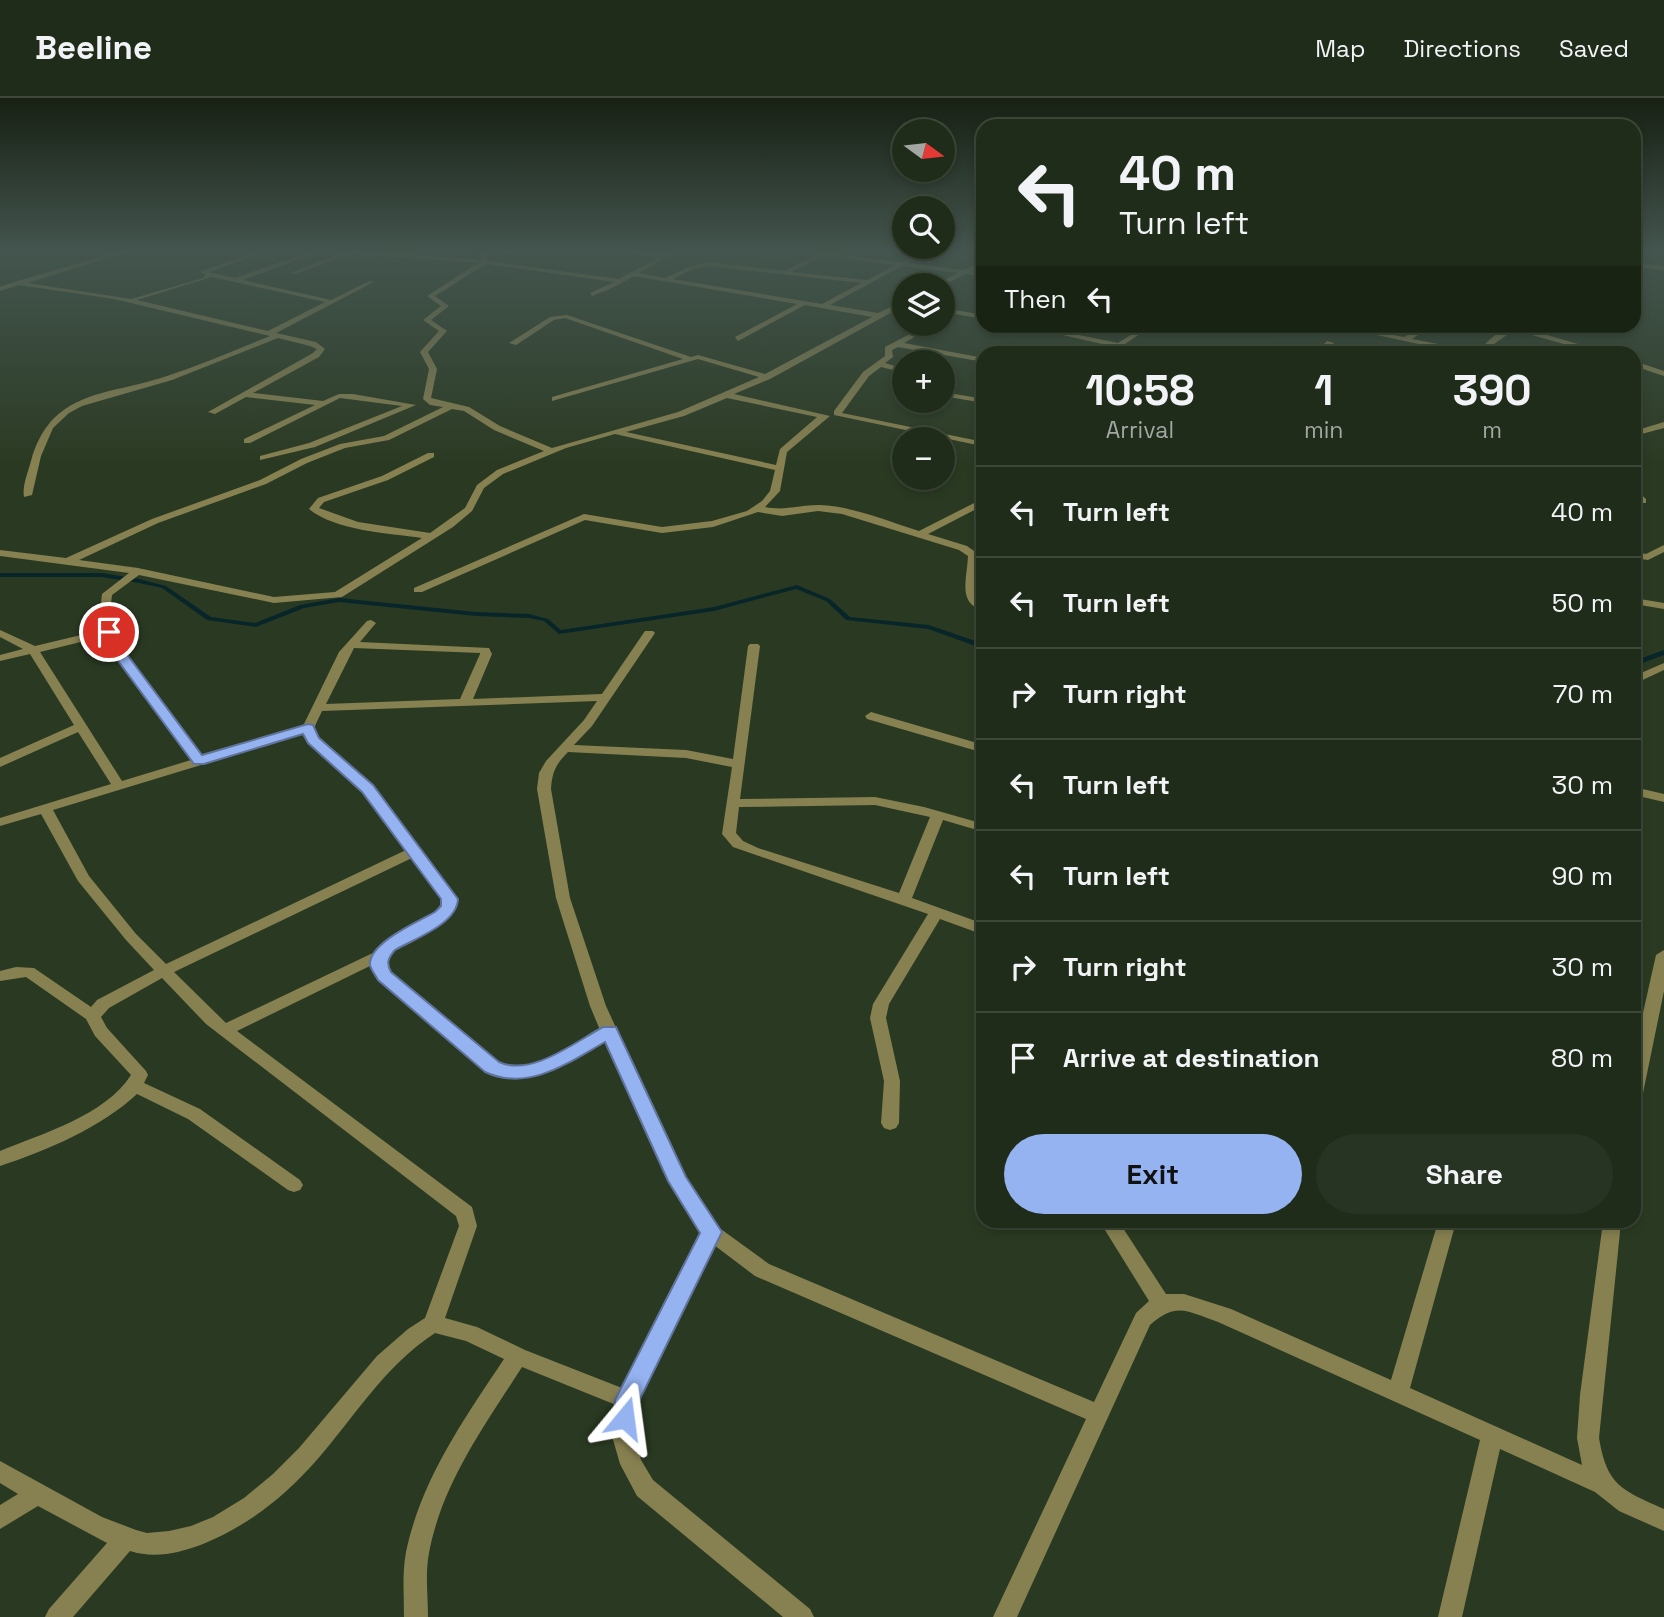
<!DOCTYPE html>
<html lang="en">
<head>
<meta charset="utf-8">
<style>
  body { margin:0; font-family:"Space Grotesk",sans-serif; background:#283423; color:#f1f3f6; height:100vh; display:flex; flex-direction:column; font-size:26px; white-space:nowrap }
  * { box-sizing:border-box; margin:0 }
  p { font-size:23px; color:#a2a7a2 }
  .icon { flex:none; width:38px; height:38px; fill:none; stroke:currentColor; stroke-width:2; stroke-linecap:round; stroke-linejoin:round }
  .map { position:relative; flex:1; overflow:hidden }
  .panel { position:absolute; left:976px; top:248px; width:665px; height:882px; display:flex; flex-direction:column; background:#202c1a; border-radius:21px; box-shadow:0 4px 10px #0003,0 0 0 2px #3d4839 }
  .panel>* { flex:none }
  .banner { position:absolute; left:976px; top:21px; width:665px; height:214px; border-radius:21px; box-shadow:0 4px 10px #0003,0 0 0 2px #3d4839; background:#202c1a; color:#f1f3f6; overflow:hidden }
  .needle { width:46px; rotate:105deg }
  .tools { position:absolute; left:892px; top:21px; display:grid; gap:14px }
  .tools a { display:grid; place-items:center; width:63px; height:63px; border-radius:50%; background:#202c1a; box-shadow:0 4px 10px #0003,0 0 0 2px #3d4839; font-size:35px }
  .pin { position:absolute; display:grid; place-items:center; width:60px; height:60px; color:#fff; margin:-30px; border:4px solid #fff; border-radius:50%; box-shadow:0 2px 7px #0007 }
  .me { position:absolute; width:77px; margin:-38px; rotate:16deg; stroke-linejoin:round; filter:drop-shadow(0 0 5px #0008) }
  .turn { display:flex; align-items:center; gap:24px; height:147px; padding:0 28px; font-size:32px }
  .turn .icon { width:91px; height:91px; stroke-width:2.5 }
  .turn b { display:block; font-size:49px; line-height:60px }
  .then { display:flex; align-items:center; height:66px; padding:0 28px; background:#0003; gap:14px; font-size:26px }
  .eta { display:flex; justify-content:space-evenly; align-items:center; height:119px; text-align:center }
  .eta b { font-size:42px; font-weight:800; line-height:49px }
  .primary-button { display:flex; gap:14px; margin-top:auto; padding:14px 28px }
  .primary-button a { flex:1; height:80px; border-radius:42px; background:#95b2f1; color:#111; font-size:28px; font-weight:800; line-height:80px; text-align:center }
  .primary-button a+a { background:#283423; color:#f1f3f6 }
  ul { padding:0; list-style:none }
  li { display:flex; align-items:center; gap:21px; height:91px; padding:0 28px; border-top:2px solid #3d4839 }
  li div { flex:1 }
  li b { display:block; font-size:26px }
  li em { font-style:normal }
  header { display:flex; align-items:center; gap:42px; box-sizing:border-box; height:98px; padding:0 35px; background:#202c1a; border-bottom:2px solid #3d4839 }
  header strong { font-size:33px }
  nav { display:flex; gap:38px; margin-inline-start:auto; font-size:24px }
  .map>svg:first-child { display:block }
</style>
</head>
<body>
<header>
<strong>Beeline</strong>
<nav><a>Map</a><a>Directions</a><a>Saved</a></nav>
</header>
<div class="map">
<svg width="1664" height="1519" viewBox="0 0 1664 1519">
  <rect width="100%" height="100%" fill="#2a3a22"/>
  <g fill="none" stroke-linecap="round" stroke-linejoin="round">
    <path fill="#082629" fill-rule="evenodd" d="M 0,475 L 102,475 L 139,481 L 166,488 L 211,519 L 255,525 L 300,507 L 339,500 L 476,514 L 529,516 L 548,521 L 561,532 L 714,509 L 797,487 L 830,501 L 850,519 L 929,527 L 984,546 L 984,551 L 928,531 L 846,522 L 826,503 L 796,491 L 714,513 L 559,536 L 544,523 L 529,520 L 476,518 L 339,504 L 304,510 L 256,529 L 207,522 L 162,490 L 139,485 L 102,479 L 0,479 Z
      M 1664,552 L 1664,557 L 1634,568 L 1634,563 Z"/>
    <path fill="#878151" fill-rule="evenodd" d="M 124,152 L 133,152 L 28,185 L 131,201 L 203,180 L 206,177 L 201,175 L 201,173 L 262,152 L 271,152 L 209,174 L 235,180 L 316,152 L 324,152 L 243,182 L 331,202 L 369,183 L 374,184 L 276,235 L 316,244 L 325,251 L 319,259 L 253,295 L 323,303 L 339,296 L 353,296 L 416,307 L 315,349 L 260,362 L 260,358 L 309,345 L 402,308 L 340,300 L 250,345 L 244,345 L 244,341 L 315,307 L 246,299 L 215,316 L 208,314 L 313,255 L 317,251 L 310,248 L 278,240 L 172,282 L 82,308 L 69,315 L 53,330 L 41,358 L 32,397 L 24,399 C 22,388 28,374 31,363 C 51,292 105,298 164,279 C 200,267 235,252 270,238 L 114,201 L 19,187 L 0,193 L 0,189 L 14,184 ZM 212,179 L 325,204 L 268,233 L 137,202 Z
      M 351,152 L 481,162 L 479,154 L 475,152 L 485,152 L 488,163 L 619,181 L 659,159 L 615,152 L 664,156 L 672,152 L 679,152 L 639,175 L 665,180 L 689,169 L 709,164 L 784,173 L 825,152 L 830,152 L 829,155 L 900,164 L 930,152 L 938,152 L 909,165 L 964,172 L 984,162 L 984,167 L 972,173 L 984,174 L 984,178 L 966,176 L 943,187 L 935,187 L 958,175 L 902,168 L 830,207 L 878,215 L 905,202 L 905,207 L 770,281 L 734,296 L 830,318 L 787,354 L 780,393 L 765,409 C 785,413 799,407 819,407 C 852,408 887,423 919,433 L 984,400 L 984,407 L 928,436 L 967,448 L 977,455 L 976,501 L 984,506 L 984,513 C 957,505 967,482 968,458 L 959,452 L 842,416 L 818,413 L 782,418 L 758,414 L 713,429 L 662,435 L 585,422 L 422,494 L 414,494 L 414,490 L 584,416 L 662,429 L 712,423 L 747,413 L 762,403 L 770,393 L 775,372 L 615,336 L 566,350 L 503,376 L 484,390 L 472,413 L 453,429 L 342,499 L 274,505 L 139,477 L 112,497 L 109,524 L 124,555 L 202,658 L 303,628 L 339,554 L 367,523 L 371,522 L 376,525 L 360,544 L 489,550 L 492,556 L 473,601 L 602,596 L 645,533 L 653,533 L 655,535 L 592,628 L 574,647 L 686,652 L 733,661 L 748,548 L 750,546 L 758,546 L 760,548 L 740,701 L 875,699 L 924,709 L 984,726 L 984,734 L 943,722 L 912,800 L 984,826 L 984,837 L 940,821 L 889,906 L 886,920 L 900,983 L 899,1025 L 896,1030 L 890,1032 L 884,1030 L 881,1025 L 884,983 L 870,920 L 873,906 L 928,816 L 733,749 L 722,736 L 732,669 L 686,660 L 568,654 C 556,666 552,674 551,691 L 570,800 L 606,908 L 685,1080 L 718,1129 L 769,1166 L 1094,1304 L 1136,1215 L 1149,1203 L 1100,1124 L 1119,1124 L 1166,1196 L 1184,1196 L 1231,1211 L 1391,1282 L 1438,1124 L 1456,1124 L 1410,1290 L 1582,1367 L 1577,1340 L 1580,1297 L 1603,1124 L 1621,1124 L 1599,1340 C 1607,1388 1622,1392 1664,1411 L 1664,1433 L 1619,1413 L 1595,1394 L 1500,1351 L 1462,1519 L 1438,1519 L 1480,1342 L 1218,1224 C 1188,1214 1177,1203 1150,1227 L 1017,1519 L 993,1519 L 1086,1321 L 755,1178 L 714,1147 L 637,1303 L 634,1338 L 641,1362 L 653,1382 L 810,1511 L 814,1519 L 783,1519 L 637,1398 L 620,1366 L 612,1338 L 616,1307 L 522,1269 C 485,1327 442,1385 429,1455 C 425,1476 428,1498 428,1519 L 404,1519 C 404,1497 402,1475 406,1454 C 421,1382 464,1321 504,1261 L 466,1243 L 435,1235 C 384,1268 354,1320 315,1364 C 283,1400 247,1428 203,1446 C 179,1455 155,1461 130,1453 L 73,1519 L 45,1519 L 49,1511 L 107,1445 L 38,1408 L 0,1431 L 0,1407 L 18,1396 L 0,1385 L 0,1363 L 102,1419 L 136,1432 L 147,1435 L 169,1433 L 191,1428 L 213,1419 L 244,1400 L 273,1376 L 299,1350 L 377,1258 L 408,1231 L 425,1220 L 459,1128 L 456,1118 L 206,926 L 162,880 L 109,910 L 101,919 L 107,930 L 146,973 L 148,977 L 144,985 L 200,1011 L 300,1082 L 303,1087 L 300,1092 L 294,1094 L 288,1092 L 188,1021 L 137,996 C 102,1029 46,1053 0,1068 L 0,1053 C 41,1036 106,1017 131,977 L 95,938 L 86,921 L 26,879 L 0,883 L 0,873 L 16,869 L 34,870 L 91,909 L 97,902 L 154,872 L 126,842 L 78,783 L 41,716 L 0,728 L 0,720 L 111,686 L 78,634 L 0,669 L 0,660 L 74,627 L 30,556 L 0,563 L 0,557 L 23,551 L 0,539 L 0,532 L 35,548 L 102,532 L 99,524 L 102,496 L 129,475 L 0,458 L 0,452 L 66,460 L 152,421 L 260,382 L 301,361 L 340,346 L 384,338 L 443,309 L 430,307 L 423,301 L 429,271 L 420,254 L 439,233 L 423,222 L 441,208 L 427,198 L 478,165 L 351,156 L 295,176 L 290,175 ZM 823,158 L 895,167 L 867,182 L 792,174 ZM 486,166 L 614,184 L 590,195 L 592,198 L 610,191 L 634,178 L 797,206 L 735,239 L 738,243 L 805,207 L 872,219 L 765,276 L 698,257 L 691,259 L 567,217 L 550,219 L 509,245 L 516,247 L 554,222 L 565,220 L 683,261 L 552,299 L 552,303 L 698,261 L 759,279 L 678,314 L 552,350 L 500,328 L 469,309 L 431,300 L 437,271 L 428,254 L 447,233 L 431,222 L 449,208 L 435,198 ZM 709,168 L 861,185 L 822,206 L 673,181 L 693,171 ZM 727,300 L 817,319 L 780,351 L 776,367 L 626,334 L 684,318 ZM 452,311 L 464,313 L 494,332 L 544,353 L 497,372 L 477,387 L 465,410 L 430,435 L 358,424 L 319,410 L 324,404 L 388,382 L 434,359 L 434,355 L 428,355 L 382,378 L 318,400 L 309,411 C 336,433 388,435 422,440 L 335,494 L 274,499 L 138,470 L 79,462 L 158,425 L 266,386 L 307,365 L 345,350 L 389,342 ZM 105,538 L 115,558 L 191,662 L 122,683 L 40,554 ZM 354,550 L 480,555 L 480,556 L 460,601 L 326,606 ZM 597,603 L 584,622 L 546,663 L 539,675 L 537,691 L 556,800 L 590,908 L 600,932 C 569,949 535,976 498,965 L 392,876 C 391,872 389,868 389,865 C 388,845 438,832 450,817 C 454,812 455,806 457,801 L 373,688 L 315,635 L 314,630 L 322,613 ZM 303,636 L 363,694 L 406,752 L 166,866 L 136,836 L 89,778 L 53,712 ZM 875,707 L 930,719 L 899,795 L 758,750 L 743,743 L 736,735 L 739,709 ZM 412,760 L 443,801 C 432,829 395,830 377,853 L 226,925 L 174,874 ZM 374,866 L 380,882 L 486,973 C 537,988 563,968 605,943 L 669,1083 L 701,1135 L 622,1290 L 525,1252 L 477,1229 L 445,1220 L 477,1128 L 472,1109 L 237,933 Z
      M 1634,165 L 1664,168 L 1664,172 L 1634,169 Z
      M 943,210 L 984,217 L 984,221 L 943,214 Z
      M 929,226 L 938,226 L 904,245 L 984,260 L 984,264 L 898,249 L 892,252 L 893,259 L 885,265 L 905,271 L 905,275 L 881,269 L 869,278 L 842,315 L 979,343 L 982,344 L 982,348 L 834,317 L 834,313 L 863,274 L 885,258 L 885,249 Z
      M 1023,228 L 1035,228 L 1118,245 L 1145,228 L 1152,228 L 1125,246 L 1164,256 L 1148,256 L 1120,250 L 1107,256 L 1097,256 L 1111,248 Z
      M 1423,228 L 1431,228 L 1412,241 L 1479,254 C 1487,242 1504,228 1516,228 L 1612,256 L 1599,256 L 1514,232 L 1491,248 L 1485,256 L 1466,256 L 1353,232 L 1357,230 L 1404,239 Z
      M 1327,243 L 1334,245 L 1322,256 L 1314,256 Z
      M 1634,263 L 1664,273 L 1664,278 L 1634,268 Z
      M 943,294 L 984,301 L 984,305 L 943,298 Z
      M 1664,324 L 1664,330 L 1634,338 L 1634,333 Z
      M 1634,390 L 1646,401 L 1646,405 L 1640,405 L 1634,399 Z
      M 1664,447 L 1664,454 L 1648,462 L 1634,460 L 1634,454 L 1646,456 Z
      M 1634,500 L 1664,505 L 1664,511 L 1634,506 Z
      M 1664,565 L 1664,572 L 1634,586 L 1634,578 Z
      M 871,614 L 984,647 L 984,655 L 867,621 L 865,618 Z
      M 1634,689 L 1664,696 L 1664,704 L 1634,697 Z
      M 1664,852 L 1664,893 L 1643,995 L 1640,999 L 1634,1001 L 1634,955 L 1656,857 Z"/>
  </g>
  <linearGradient id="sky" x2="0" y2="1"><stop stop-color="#172013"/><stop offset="0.42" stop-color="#44554f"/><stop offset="1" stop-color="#44554f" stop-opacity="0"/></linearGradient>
  <rect width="1664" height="365" fill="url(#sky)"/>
  <path fill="#95b2f1" stroke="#61749d" stroke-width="2" d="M 109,530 L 113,531 L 126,555 L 202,657 L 308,626 L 313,627 L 319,640 L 373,687 L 458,801 C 457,826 414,841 395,852 C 388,860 386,865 391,874 L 499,964 C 531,979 575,944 603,929 L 616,929 L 686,1079 L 722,1134 L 639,1303 L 634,1328 L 625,1331 L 617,1328 L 613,1320 L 615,1302 L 700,1135 L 668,1083 L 605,944 C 568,965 528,994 485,974 L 378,882 C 376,878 371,872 370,867 C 368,845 419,823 435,814 L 441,808 L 441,801 L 362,694 L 308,645 L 303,636 L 204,666 L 194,666 L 113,556 L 103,534 Z"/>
</svg>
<div class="tools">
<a><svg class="needle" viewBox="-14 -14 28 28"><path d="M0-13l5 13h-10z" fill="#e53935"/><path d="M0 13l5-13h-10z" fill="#a2a7a2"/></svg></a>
<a><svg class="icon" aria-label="search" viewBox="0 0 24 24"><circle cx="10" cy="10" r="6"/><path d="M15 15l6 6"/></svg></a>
<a><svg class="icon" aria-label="layers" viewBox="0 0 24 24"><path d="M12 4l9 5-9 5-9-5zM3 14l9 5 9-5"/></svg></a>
<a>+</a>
<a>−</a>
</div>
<div class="pin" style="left:109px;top:534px;background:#d93025"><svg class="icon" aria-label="arrive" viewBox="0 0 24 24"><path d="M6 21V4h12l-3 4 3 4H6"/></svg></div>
<svg class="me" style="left:625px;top:1320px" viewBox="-20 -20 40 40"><path d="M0-17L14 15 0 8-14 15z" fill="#95b2f1" stroke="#fff" stroke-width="4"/></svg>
<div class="banner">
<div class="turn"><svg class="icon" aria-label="left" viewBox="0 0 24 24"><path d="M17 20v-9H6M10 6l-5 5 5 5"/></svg><div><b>40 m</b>Turn left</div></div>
<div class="then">Then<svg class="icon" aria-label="left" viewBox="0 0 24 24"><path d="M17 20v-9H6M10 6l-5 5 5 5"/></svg></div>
</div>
<section class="panel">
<div class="eta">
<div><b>10:58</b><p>Arrival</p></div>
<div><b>1</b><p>min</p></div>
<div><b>390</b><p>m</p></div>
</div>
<ul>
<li><svg class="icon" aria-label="left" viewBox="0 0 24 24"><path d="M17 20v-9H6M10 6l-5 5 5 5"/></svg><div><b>Turn left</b></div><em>40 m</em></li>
<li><svg class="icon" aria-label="left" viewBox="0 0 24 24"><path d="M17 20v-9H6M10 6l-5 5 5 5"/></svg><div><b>Turn left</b></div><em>50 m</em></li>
<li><svg class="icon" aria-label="right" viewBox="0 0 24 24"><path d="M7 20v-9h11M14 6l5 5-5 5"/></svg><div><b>Turn right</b></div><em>70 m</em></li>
<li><svg class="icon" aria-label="left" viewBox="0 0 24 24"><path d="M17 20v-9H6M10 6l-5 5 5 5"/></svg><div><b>Turn left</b></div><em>30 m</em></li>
<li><svg class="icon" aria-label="left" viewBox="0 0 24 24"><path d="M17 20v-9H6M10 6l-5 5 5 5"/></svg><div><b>Turn left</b></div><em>90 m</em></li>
<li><svg class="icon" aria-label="right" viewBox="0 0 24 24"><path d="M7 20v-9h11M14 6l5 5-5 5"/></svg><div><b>Turn right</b></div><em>30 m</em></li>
<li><svg class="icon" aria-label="arrive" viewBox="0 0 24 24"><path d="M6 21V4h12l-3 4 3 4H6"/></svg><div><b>Arrive at destination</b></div><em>80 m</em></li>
</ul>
<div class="primary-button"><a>Exit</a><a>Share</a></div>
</section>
</div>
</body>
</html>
